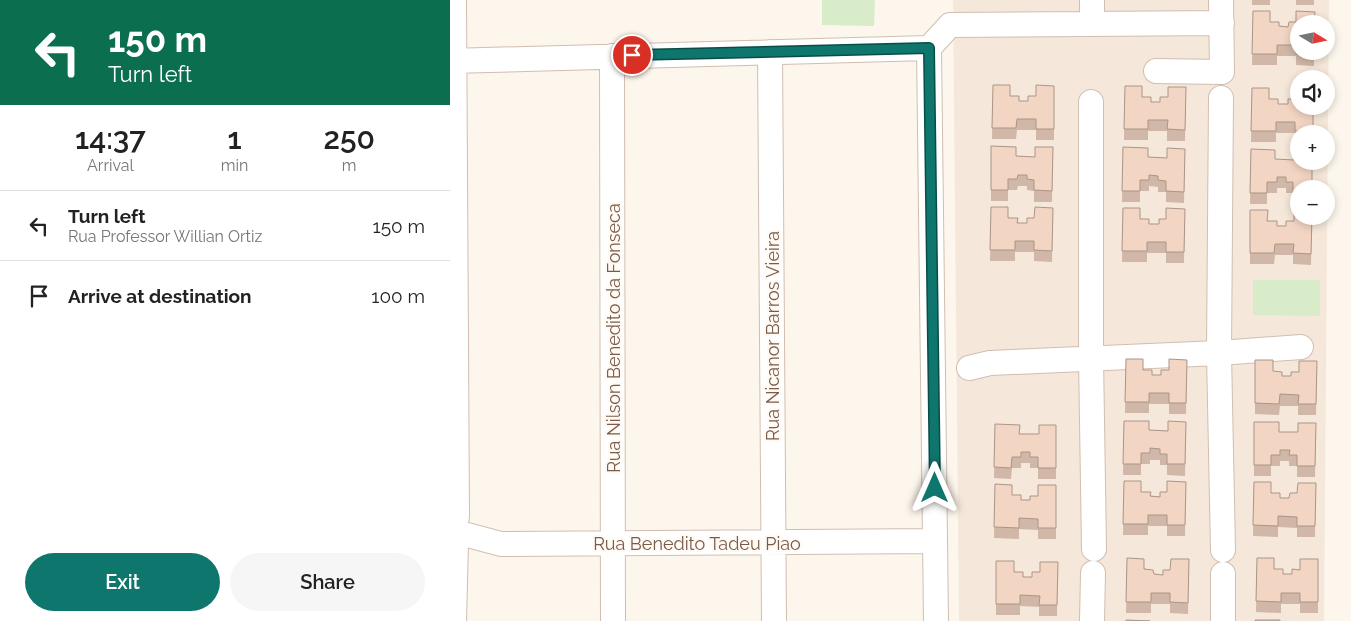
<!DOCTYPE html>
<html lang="en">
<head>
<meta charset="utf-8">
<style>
  body { margin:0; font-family:Raleway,sans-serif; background:#f6f6f6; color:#222; height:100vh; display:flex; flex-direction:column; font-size:19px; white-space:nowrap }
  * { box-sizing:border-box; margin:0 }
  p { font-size:16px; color:#767676 }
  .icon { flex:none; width:28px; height:28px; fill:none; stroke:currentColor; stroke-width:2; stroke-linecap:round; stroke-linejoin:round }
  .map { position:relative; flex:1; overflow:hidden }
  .panel { display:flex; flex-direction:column; background:#fff; width:450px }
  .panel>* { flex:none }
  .top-card { background:#0b6e4f; color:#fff; overflow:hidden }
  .needle { width:32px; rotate:100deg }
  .fabs { position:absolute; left:840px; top:15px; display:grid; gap:10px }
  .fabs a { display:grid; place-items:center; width:45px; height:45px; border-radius:50%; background:#fff; box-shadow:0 2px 8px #0003; font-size:25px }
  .pin { position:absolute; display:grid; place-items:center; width:42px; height:42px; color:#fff; margin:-21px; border:2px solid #fff; border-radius:50%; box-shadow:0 1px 5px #0007 }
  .me { position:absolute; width:55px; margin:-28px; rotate:0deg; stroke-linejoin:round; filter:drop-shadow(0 0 4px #0008) }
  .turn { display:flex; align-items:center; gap:18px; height:105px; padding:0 25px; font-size:22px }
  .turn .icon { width:65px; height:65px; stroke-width:2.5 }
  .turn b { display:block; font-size:35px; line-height:42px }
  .eta { display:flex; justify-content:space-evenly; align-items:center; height:85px; text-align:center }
  .eta b { font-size:30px; font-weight:600; line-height:35px }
  .button { display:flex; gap:10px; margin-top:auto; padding:10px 25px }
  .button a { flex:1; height:58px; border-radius:30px; background:#0f766e; color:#fff; font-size:20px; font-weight:600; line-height:58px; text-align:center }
  .button a+a { background:#f6f6f6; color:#222 }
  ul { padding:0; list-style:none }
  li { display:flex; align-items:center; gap:15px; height:70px; padding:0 25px; border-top:1px solid #e0e0e0 }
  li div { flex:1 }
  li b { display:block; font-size:19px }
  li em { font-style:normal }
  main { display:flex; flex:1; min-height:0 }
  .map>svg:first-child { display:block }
</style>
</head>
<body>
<main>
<section class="panel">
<div class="top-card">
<div class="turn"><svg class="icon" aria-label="left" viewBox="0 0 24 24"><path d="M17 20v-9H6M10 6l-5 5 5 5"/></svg><div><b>150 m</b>Turn left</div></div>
</div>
<div class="eta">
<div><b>14:37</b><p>Arrival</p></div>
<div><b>1</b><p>min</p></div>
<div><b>250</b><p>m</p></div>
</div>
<ul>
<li><svg class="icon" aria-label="left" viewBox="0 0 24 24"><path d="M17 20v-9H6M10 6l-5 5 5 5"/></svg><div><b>Turn left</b><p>Rua Professor Willian Ortiz</p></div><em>150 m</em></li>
<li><svg class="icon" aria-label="arrive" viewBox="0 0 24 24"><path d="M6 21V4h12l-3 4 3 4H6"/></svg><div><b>Arrive at destination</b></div><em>100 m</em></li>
</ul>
<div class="button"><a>Exit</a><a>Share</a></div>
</section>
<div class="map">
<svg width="901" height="621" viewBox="0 0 901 621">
  <rect width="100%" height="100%" fill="#fdf6ec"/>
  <path fill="#f5e8da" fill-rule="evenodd" d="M 503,0 L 879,0 L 874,621 L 509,621 ZM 849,24 L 876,24 L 876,51 L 849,51 ZM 849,79 L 876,79 L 876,106 L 849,106 ZM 849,134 L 876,134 L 876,161 L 849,161 ZM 849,189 L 876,189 L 876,216 L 849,216 Z"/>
  <path fill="#d8ecc9" d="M 372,0 L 425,0 L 424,26 L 372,25 Z
    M 803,280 L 870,280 L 870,316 L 803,315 Z"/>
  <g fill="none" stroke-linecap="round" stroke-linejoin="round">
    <g stroke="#d1beb0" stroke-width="26">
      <path id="minor" d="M 4,0 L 7,517
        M 642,24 L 642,0
        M 479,48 L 486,621
        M 479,48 L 500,25 L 772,23
        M 320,52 L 324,621
        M 162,56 L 163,621
        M 0,61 L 479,48
        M 706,71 L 772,72 L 771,0
        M 771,98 L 769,353 L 773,550
        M 641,102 L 641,357 L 644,549
        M 519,368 L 540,363 L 769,353 L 851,347
        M 10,533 L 51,544 L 485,541
        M 4,621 L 6,543
        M 642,621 L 643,573
        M 773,621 L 773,574"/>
    </g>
    <use href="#minor" stroke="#fff" stroke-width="24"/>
  </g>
  <path fill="#d1b7a8" d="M 802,0 L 820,0 L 820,5 L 802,5 Z
    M 846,0 L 864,0 L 864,5 L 846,5 Z
    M 803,11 L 820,22 L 829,26 L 864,51 L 864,66 L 846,65 L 846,56 L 827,56 L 827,65 L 802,65 Z
    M 543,85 L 560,96 L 569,101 L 578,101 L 604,86 L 604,140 L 586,140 L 586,130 L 567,130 L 566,139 L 542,139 Z
    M 675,86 L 701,102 L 710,102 L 736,87 L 735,141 L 717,141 L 717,131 L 698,131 L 698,140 L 674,140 Z
    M 802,88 L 828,104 L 863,106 L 863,134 L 849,134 L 849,143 L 845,142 L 845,133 L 826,133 L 826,142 L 801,142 Z
    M 541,146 L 566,156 L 585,157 L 603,147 L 602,202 L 584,202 L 584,191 L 577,190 L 577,186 L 568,186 L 567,190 L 558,190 L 558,201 L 541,201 Z
    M 673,147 L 698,157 L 717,158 L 735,149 L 734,203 L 716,202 L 716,192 L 708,192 L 708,187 L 699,186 L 699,191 L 690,191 L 690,202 L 672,202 Z
    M 801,149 L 825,159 L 849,189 L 849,204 L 843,204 L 843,193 L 836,193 L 836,188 L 827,188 L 827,193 L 817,193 L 817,204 L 800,204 Z
    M 541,207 L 568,223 L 577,223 L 603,208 L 602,262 L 584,261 L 584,252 L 565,252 L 565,261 L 540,261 Z
    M 673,208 L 699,224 L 709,224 L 735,209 L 734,263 L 716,263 L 716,253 L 697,253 L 697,262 L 672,262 Z
    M 800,210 L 827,226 L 836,226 L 844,221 L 862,216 L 861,265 L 843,264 L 843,255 L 825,255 L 824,264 L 800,264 Z
    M 676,359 L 702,375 L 711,375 L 737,360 L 736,414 L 719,414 L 719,404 L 699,404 L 699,413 L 675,413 Z
    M 805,360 L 832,376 L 841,376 L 867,361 L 866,415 L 848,415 L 848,406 L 830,406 L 829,415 L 805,414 Z
    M 674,421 L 699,430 L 718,431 L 736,422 L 735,476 L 717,475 L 717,465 L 710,465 L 710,460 L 700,460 L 700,464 L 691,464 L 691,475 L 673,475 Z
    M 804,422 L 829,432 L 848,432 L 866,423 L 865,477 L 847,477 L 847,466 L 839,466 L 839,461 L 830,461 L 830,466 L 821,466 L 821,476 L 804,476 Z
    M 545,424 L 570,434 L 589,434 L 606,425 L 606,479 L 588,479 L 588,468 L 580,468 L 580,463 L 571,463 L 571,468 L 562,468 L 561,479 L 544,478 Z
    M 674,481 L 691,492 L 701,496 L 710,497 L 736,482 L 735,536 L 717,536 L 717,526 L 698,526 L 698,535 L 673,535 Z
    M 804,482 L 830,498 L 839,498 L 866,483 L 865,537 L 847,537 L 847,528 L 828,527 L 828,537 L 803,536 Z
    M 545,484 L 562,495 L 571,500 L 580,500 L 606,485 L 606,539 L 588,539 L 588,530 L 569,529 L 569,539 L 544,538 Z
    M 677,558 L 704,574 L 713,575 L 739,559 L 738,614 L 720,613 L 720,604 L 701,604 L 701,613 L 676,613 Z
    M 807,558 L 833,574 L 842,574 L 868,559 L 868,613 L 850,613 L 850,604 L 831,604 L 831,613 L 806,612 Z
    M 546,561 L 573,577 L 582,577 L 608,562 L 607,616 L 589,616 L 589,607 L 570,606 L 570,615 L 546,615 Z"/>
  <path fill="#f3d5c3" stroke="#aa9588" d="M 803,11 L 820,11 L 820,22 L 829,22 L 829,26 L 838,27 L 839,22 L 846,22 L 846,11 L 865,12 L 864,24 L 849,24 L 849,51 L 864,51 L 864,55 L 846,54 L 846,45 L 827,45 L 827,54 L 802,54 Z
    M 543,85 L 560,85 L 560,96 L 569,96 L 569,101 L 578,101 L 578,96 L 586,96 L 586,85 L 604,86 L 604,129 L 586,129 L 586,119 L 567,119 L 566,128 L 542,128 Z
    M 675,86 L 692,86 L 692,97 L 701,97 L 701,102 L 710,102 L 710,97 L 718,97 L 718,87 L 736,87 L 735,130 L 717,129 L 718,120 L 698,120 L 698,129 L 674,129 Z
    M 802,88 L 819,88 L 819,99 L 828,99 L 828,104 L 838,104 L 838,99 L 845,99 L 845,88 L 849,88 L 849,106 L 863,106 L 863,132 L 845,131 L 845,122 L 826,122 L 826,131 L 801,131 Z
    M 541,146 L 566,147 L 566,156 L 585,157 L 585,147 L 603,147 L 602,191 L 584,190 L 584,180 L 577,179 L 577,175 L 568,175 L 567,179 L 558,179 L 558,190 L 541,190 Z
    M 673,147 L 698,148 L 698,157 L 717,158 L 717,148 L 735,149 L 734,192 L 716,191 L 716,181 L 708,180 L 708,176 L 699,175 L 699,180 L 690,180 L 690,191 L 672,191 Z
    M 801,149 L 825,150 L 825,159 L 844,160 L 844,150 L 849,150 L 849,161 L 862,161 L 862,189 L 849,189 L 849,193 L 843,193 L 843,182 L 836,182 L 836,177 L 827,177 L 827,182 L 817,182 L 817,193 L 800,193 Z
    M 541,207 L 558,207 L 558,218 L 568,218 L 567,223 L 577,223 L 577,218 L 584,218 L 585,207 L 603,208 L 602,251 L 584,250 L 584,241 L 565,241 L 565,250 L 540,250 Z
    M 673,208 L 690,208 L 690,219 L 699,219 L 699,224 L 709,224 L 709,219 L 716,219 L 716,208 L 735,209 L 734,252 L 716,252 L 716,242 L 697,242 L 697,251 L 672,251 Z
    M 800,210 L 818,210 L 817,221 L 827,221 L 827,226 L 836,226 L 836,221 L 844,221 L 844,210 L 849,210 L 849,216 L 862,216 L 861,254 L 843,253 L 844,244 L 825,244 L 824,253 L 800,253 Z
    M 676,359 L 693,359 L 693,370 L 702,370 L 702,375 L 711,375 L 711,370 L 719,370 L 719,359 L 737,360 L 736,403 L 719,403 L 719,393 L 699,393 L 699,402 L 675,402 Z
    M 805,360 L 823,360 L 823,371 L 832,372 L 832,376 L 841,376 L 841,372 L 849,372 L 849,361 L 867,361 L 866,404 L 848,404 L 849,395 L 830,394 L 829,404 L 805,403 Z
    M 674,421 L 699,421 L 699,430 L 718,431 L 718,421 L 736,422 L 735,464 L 717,464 L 717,454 L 710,454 L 710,449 L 700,448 L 700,453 L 691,453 L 691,464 L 673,464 Z
    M 804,422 L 829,422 L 829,432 L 848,432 L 848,423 L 866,423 L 865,466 L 847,466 L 847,455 L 839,455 L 840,450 L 830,450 L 830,455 L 821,455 L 821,465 L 804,465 Z
    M 545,424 L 570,425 L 569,434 L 589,434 L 589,425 L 606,425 L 606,468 L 588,468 L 588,457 L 580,457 L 580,452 L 571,452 L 571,457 L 562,457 L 561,468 L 544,467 Z
    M 674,481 L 691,481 L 691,492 L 701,492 L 700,496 L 710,497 L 710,492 L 717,492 L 717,481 L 736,482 L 735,525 L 717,525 L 717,515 L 698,515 L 698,524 L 673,524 Z
    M 804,482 L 821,482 L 821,493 L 830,493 L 830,498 L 839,498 L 840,493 L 847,493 L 848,483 L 866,483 L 865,526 L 847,526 L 847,517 L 828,516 L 828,526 L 803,525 Z
    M 545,484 L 562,485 L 562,495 L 571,495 L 571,500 L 580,500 L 580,496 L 588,496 L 588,485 L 606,485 L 606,528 L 588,528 L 588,519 L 569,518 L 569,528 L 544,527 Z
    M 677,558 L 694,559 L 694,569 L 703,570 L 704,574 L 713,575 L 713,570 L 720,570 L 721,559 L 739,559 L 738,603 L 720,602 L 720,593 L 701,593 L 701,602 L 676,602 Z
    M 807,558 L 824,558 L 824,569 L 833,569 L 833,574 L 842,574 L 842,569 L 850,570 L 850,559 L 868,559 L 868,602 L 850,602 L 850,593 L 831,593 L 831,602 L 806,601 Z
    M 546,561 L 564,561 L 564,572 L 573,572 L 573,577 L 582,577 L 582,572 L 590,572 L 590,562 L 608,562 L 607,605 L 589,605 L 590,596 L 570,595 L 570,604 L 546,604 Z
    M 676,620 L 700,621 L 676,621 Z
    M 805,620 L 830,620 L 830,621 L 805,621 Z"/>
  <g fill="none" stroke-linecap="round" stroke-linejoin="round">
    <g stroke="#0a4d48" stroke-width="12">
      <path id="route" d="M 182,55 L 479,48 L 485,488"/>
    </g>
    <use href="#route" stroke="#0f766e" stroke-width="9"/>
  </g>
  <g text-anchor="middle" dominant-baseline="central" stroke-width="4.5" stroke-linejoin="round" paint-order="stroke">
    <g font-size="18" fill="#7a5c4d" stroke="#fffaf3">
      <text transform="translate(322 336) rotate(-90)">Rua Nicanor Barros Vieira</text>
      <text transform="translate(163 338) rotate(-90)">Rua Nilson Benedito da Fonseca</text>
      <text x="247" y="543">Rua Benedito Tadeu Piao</text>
    </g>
  </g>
</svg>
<div class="fabs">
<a><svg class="needle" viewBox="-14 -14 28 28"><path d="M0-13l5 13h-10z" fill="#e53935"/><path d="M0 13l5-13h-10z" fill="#767676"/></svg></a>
<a><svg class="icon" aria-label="sound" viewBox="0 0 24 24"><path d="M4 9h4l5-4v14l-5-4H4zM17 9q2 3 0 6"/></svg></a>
<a>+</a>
<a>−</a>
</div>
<div class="pin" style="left:182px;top:55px;background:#d93025"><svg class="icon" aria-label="arrive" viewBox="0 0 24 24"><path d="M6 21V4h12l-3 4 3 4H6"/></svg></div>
<svg class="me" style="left:485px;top:488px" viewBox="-20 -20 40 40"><path d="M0-17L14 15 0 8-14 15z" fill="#0f766e" stroke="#fff" stroke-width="4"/></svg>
</div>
</main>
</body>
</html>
